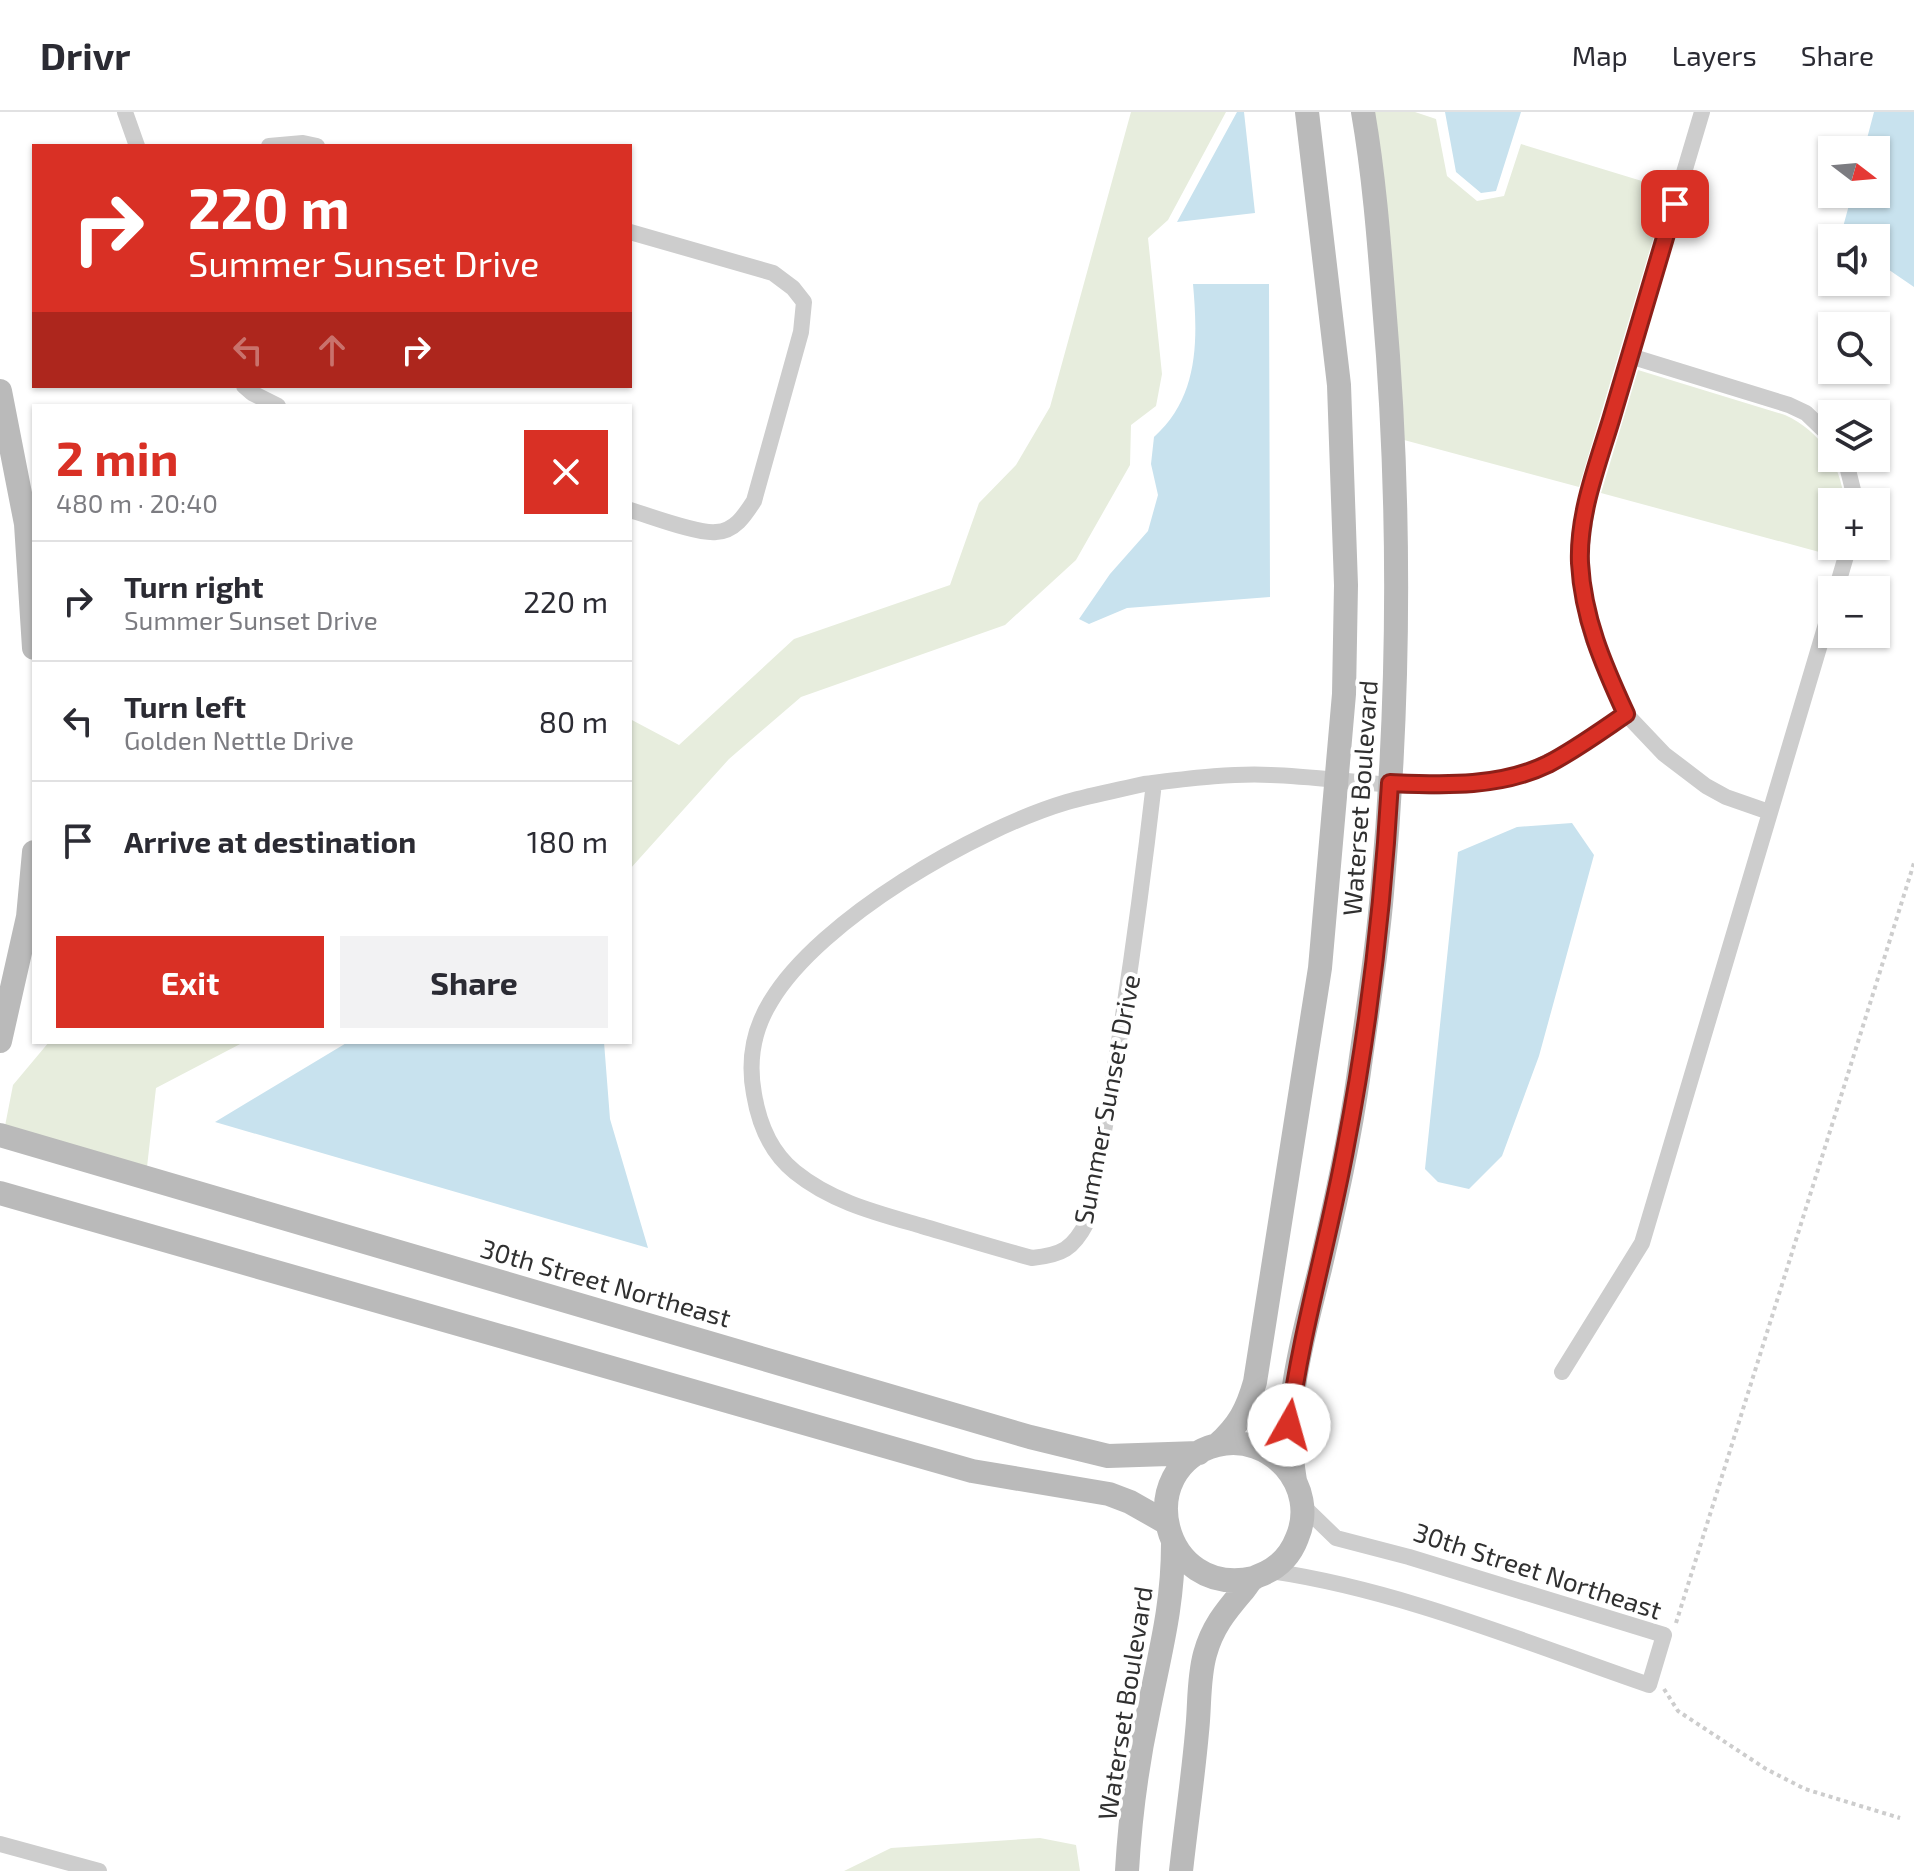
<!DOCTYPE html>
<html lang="en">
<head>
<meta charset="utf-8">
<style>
  body { margin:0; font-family:"Exo 2",sans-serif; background:#f2f2f3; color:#2b2b33; height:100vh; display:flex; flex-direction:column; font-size:30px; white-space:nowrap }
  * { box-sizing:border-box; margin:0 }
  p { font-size:26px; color:#7c7c81 }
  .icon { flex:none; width:44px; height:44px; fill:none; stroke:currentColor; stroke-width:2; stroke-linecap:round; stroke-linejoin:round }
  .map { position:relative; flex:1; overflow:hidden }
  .panel { position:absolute; left:32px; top:292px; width:600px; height:640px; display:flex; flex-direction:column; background:#fff; border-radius:0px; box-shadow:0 2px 6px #0004 }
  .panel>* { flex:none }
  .banner { position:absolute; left:32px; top:32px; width:600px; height:244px; border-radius:0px; box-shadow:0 2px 6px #0004; background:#d93025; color:#fff; overflow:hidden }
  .needle { width:52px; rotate:106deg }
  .controls { position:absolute; left:1818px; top:24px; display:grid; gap:16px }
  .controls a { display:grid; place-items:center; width:72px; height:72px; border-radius:0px; background:#fff; box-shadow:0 2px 6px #0004; font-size:40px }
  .pin { position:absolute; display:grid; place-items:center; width:68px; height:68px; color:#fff; margin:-34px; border-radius:16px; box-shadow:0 4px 12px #0006 }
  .me { position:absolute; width:88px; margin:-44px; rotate:7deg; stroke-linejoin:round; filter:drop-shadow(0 0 6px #0008) }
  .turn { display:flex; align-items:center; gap:28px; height:168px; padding:0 24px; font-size:36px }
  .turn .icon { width:104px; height:104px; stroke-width:2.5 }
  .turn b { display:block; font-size:56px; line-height:68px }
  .lanes { display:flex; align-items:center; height:76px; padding:0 24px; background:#0003; justify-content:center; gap:40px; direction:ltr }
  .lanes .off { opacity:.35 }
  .round { display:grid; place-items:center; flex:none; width:84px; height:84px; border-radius:0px; background:#f2f2f3 }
  .overview { display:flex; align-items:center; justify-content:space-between; height:136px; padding:0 24px }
  h1 { font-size:48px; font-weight:700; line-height:60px; color:#d93025 }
  .action { display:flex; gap:16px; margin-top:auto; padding:16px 24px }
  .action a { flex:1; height:92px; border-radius:0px; background:#d93025; color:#fff; font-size:32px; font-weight:700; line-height:92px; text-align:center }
  .action a+a { background:#f2f2f3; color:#2b2b33 }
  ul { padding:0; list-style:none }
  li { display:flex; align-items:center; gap:24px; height:120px; padding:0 24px; border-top:2px solid #e1e1e2 }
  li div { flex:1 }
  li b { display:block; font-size:30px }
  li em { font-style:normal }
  header { display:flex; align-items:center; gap:48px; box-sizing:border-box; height:112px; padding:0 40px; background:#fff; border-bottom:2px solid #e1e1e2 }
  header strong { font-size:38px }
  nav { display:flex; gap:44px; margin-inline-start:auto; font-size:28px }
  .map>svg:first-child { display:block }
</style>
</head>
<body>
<header>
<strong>Drivr</strong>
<nav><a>Map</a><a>Layers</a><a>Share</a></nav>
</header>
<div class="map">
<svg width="1914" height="1759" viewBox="0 0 1914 1759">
  <rect width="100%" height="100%" fill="#fff"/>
  <path fill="#e7eddd" d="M 1131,0 L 1226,0 L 1168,108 L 1148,126 L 1162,262 L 1156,294 L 1131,313 L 1130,353 L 1076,448 L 1005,513 L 801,585 L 729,647 L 630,757 L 630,607 L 679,633 L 794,527 L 950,473 L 979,391 L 1016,353 L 1050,295 Z
    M 1374,0 L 1415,0 L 1436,7 L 1447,64 L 1477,89 L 1504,84 L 1521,32 L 1668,77 L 1579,375 L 1404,328 Z
    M 1638,258 L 1785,303 C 1822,320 1839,350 1845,390 L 1832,390 L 1832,434 L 1837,434 L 1834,444 L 1601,381 Z
    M 49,930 L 244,930 L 156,976 L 147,1055 L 5,1014 L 13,973 Z
    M 1040,1726 L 1076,1733 L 1080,1759 L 844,1759 L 891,1736 Z"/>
  <path fill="#c8e2ee" d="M 1237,0 L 1244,0 L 1255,101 L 1177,110 Z
    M 1445,0 L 1521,0 L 1496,79 L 1481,81 L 1456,60 Z
    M 1874,0 L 1914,0 L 1914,175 L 1876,149 L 1876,126 L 1840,126 L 1852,82 L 1876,82 L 1876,38 L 1864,38 Z
    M 1193,172 L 1269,172 L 1270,485 L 1127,496 L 1089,512 L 1079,507 L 1110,462 L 1148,419 L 1158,383 L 1151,352 L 1154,325 C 1199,285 1198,228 1193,172 Z
    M 1572,711 L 1594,743 L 1539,944 L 1502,1044 L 1469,1077 L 1438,1070 L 1425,1057 L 1458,740 L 1517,715 Z
    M 348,930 L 604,930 L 610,1007 L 648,1136 L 215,1010 Z"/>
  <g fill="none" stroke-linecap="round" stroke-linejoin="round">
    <path stroke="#cdcdcd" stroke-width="4" stroke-dasharray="4 4" stroke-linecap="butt" d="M 1676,1511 L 1914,751
      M 1664,1577 L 1678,1599 L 1766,1657 L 1805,1677 L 1900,1706"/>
    <path stroke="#cdcdcd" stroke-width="16" d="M 125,0 L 137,34
      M 1702,0 L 1589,380 L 1580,448 L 1587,507 L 1593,528 L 1626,602 L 1664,642 L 1706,674 L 1726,685 L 1769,700
      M 269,34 L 303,31 L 317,34
      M 630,120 L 773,161 L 793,176 L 804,190 L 801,220 L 754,389 C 745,403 735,419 716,420 C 697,422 651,404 630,398
      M 1630,244 L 1789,293 L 1806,301 L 1832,326
      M 244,274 L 252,281 L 278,294
      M 1845,346 L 1856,390
      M 1836,478 L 1849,434
      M 1154,671 C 1137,819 1116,964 1087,1110 C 1073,1137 1062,1143 1032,1146 C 995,1136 959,1125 922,1114 C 877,1101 832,1090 795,1060 C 771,1041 759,1012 754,982 C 748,950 753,918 771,889 C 820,807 976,717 1067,690 C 1092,683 1118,678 1144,672 C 1186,667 1229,661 1271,663 C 1342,665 1434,685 1503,667 C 1549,655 1587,628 1626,602
      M 1562,1260 L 1642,1131 L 1832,492
      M 1270,1459 C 1400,1478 1524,1530 1649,1573 L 1664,1523 L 1409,1445 L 1336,1426 L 1303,1394
      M 0,1732 L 99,1759"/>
    <path stroke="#bababa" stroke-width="24" d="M 0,279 L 26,412 L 34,536
      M 0,929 L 28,805 L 34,740
      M 0,1023 L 1030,1325 L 1108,1344 L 1199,1341
      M 0,1081 L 972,1359 L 1109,1382 L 1130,1390 L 1167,1411
      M 1217,1333 C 1239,1313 1247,1298 1255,1270 L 1320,856 L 1344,582 L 1346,473 L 1339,273 L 1307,0
      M 1295,1369 C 1282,1293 1302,1230 1320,1157 C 1335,1092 1350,1026 1359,960 C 1367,901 1377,841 1382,781 C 1400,585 1401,389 1384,193 C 1379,129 1374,63 1363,0
      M 1127,1759 C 1130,1706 1137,1653 1148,1601 C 1160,1540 1173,1495 1173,1432
      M 1181,1759 C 1186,1713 1193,1666 1197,1620 C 1200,1594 1198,1567 1205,1542 C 1212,1516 1225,1500 1242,1480 C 1246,1476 1249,1469 1254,1466 C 1257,1464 1261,1463 1265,1461 C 1280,1454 1291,1442 1297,1426 C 1319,1375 1271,1320 1217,1333 C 1131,1355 1161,1487 1254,1466"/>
  </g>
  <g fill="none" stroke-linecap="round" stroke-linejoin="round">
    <g stroke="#8d1f18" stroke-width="20">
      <path id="route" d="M 1289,1313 C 1301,1218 1329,1127 1346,1033 C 1369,914 1383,793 1390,671 C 1443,673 1499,676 1548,652 C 1575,638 1601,619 1626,602 C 1603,552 1583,506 1580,451 C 1578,403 1597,354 1611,308 C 1632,236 1654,164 1675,92"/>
    </g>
    <use href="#route" stroke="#d93025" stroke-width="14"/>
  </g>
  <g text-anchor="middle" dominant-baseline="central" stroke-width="8" stroke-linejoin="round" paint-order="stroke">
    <g font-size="26" fill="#303030" stroke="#fff">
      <text transform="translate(1359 686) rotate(-86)">Waterset Boulevard</text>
      <text transform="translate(1106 987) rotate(-79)">Summer Sunset Drive</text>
      <text transform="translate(606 1170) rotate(16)">30th Street Northeast</text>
      <text transform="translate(1538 1458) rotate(18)">30th Street Northeast</text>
      <text transform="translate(1124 1591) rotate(-81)">Waterset Boulevard</text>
    </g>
  </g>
</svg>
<div class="controls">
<a><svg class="needle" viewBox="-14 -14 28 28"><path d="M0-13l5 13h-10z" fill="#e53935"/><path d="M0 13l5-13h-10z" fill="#7c7c81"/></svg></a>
<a><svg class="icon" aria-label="sound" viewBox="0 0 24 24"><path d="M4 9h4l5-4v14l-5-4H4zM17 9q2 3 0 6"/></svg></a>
<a><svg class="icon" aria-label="search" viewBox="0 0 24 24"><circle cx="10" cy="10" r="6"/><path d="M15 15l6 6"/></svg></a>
<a><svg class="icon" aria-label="layers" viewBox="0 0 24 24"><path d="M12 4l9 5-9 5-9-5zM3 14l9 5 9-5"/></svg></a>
<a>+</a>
<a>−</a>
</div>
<div class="pin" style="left:1675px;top:92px;background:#d93025"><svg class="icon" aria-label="arrive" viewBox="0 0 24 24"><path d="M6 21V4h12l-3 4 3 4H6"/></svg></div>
<svg class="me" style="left:1289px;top:1313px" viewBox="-20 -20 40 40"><circle r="19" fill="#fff"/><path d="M0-13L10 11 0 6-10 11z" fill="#d93025"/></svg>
<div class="banner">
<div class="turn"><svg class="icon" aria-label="right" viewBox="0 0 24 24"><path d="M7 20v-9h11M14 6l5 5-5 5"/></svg><div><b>220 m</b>Summer Sunset Drive</div></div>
<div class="lanes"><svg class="icon off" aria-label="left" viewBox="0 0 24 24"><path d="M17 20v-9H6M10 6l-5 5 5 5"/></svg><svg class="icon off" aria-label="ahead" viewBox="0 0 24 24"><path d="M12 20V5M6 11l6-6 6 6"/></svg><svg class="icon" aria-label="right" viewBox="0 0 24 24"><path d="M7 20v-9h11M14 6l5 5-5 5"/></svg></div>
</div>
<section class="panel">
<div class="overview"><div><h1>2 min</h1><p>480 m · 20:40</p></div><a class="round" style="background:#d93025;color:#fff"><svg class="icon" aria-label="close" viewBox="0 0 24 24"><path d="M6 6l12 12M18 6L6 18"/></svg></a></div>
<ul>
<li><svg class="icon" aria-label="right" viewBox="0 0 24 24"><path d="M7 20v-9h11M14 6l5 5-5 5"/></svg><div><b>Turn right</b><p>Summer Sunset Drive</p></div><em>220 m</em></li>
<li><svg class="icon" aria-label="left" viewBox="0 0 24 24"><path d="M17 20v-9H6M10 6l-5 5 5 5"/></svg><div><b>Turn left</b><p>Golden Nettle Drive</p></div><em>80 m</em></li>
<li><svg class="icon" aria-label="arrive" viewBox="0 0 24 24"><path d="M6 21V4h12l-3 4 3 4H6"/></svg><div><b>Arrive at destination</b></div><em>180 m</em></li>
</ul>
<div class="action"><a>Exit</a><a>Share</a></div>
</section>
</div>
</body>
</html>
